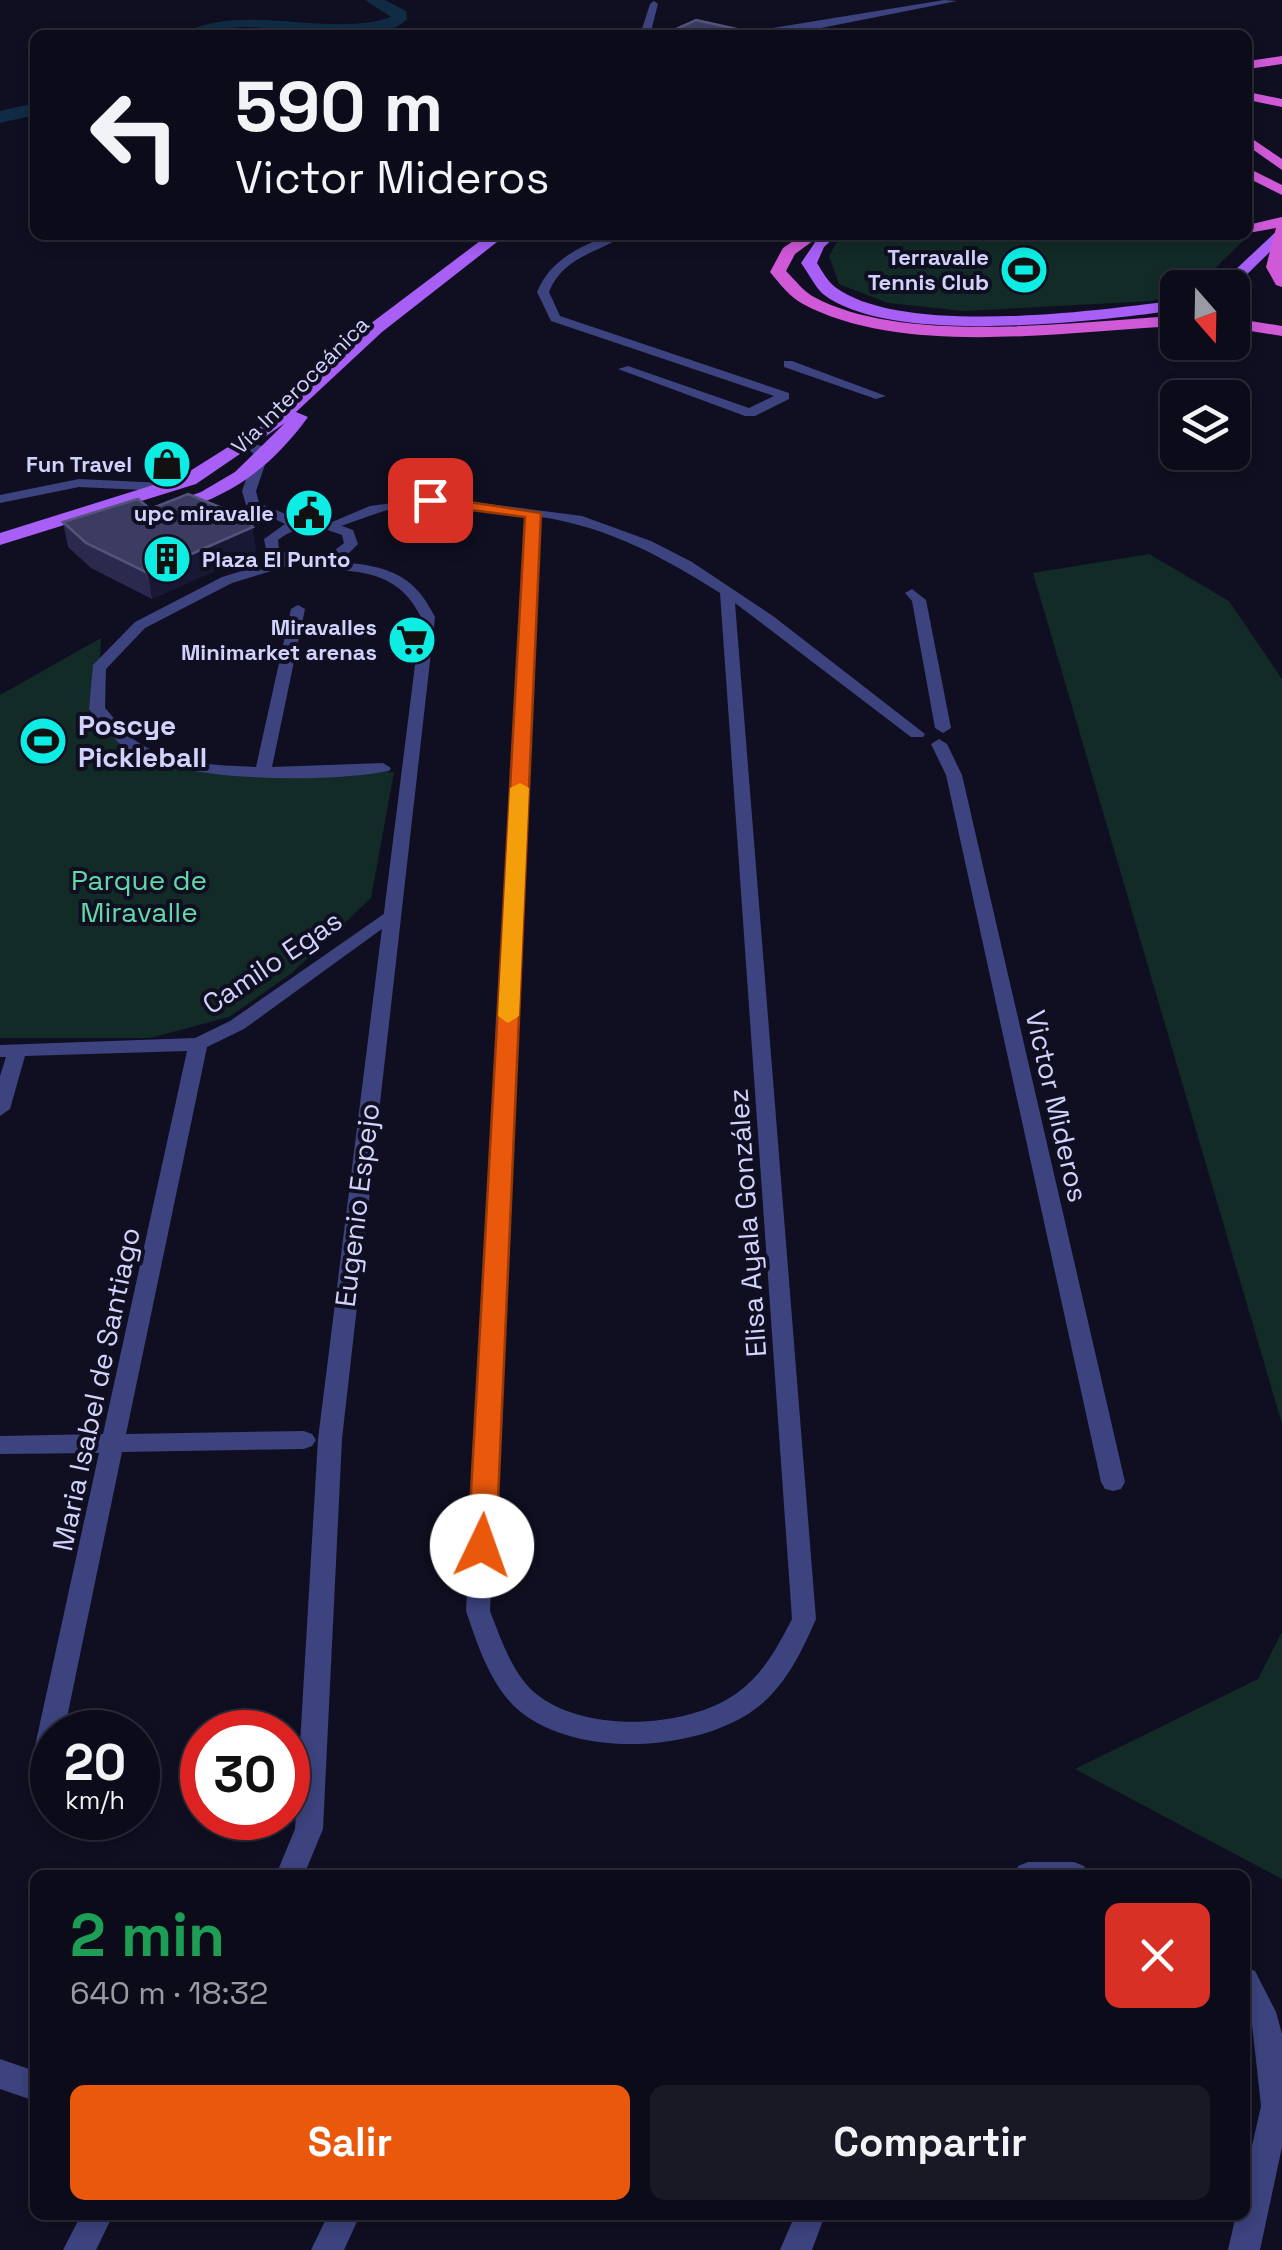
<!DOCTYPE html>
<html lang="es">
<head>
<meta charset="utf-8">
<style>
  body { margin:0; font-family:"Space Grotesk",sans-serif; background:#191926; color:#f1f3f6; height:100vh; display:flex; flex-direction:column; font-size:38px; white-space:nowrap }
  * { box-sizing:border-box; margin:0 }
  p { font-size:32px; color:#9a9ba2 }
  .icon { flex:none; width:55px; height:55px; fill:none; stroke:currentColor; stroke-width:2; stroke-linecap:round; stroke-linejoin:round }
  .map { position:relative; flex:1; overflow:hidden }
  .sheet { position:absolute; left:30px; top:1870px; width:1220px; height:350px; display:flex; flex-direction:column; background:#0b0b19; border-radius:15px; box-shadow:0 5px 15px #0003,0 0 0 2px #2b2b38 }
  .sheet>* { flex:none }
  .guide { position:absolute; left:30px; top:30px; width:1222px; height:210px; border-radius:15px; box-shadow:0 5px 15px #0003,0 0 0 2px #2b2b38; background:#0b0b19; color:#f1f3f6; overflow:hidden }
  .needle { width:65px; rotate:160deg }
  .fabs { position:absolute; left:1160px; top:270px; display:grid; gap:20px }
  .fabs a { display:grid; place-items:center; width:90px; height:90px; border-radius:15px; background:#0b0b19; box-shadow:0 5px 15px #0003,0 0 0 2px #2b2b38; font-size:50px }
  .speed { position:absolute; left:30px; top:1710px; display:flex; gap:20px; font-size:50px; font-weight:700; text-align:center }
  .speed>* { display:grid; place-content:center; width:130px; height:130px; border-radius:50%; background:#0b0b19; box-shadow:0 5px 15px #0003,0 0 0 2px #2b2b38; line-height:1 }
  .speed small { font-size:25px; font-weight:400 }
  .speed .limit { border:15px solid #d22; background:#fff; color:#111 }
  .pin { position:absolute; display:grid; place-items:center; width:85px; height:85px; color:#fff; margin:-42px; border-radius:20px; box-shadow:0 5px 15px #0006 }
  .me { position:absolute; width:110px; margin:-55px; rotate:3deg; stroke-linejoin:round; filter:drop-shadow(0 0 8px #0008) }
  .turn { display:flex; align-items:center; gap:35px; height:210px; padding:0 40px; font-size:45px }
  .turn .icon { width:130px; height:130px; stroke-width:2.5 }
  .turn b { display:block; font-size:70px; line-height:85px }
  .round { display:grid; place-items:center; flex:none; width:105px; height:105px; border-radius:15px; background:#191926 }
  .summary { display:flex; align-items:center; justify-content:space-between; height:170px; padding:0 40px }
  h1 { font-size:60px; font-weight:800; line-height:75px; color:#1e9e55 }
  .cta { display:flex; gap:20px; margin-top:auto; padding:20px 40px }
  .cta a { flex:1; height:115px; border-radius:15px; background:#ea580c; color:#fff; font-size:40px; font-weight:800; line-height:115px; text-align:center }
  .cta a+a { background:#191926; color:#f1f3f6 }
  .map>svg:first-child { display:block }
</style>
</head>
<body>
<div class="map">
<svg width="1282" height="2250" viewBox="0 0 1282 2250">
  <rect width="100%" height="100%" fill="#0f0f21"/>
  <path fill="#122b27" d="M 841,235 L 1209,235 L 1244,240 L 1196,287 L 1178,288 L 1177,293 L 1152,301 L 964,311 L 888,303 L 839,284 L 829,256 Z
    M 1149,554 L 1229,601 L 1282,679 L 1282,1424 L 1033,573 Z
    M 101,638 L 97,707 C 108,719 121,738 135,746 C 213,786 310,774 394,772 L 371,898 L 292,973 L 229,1017 L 150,1038 L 0,1038 L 0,695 Z
    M 1282,1632 L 1282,1879 L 1075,1769 L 1258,1679 Z"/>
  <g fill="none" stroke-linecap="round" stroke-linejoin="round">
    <path fill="#102c44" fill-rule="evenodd" d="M 365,0 L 385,0 L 406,11 L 407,19 C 382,48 282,27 245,27 C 224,27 204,35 182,35 C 235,0 330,39 391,17 Z
      M 35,103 L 35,115 L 0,123 L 0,111 Z"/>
    <path fill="#3c437e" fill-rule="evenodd" d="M 944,0 L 957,1 L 811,30 L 730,35 Z
      M 654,1 L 658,4 L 650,35 L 640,35 L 650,4 Z
      M 609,235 L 625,235 C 596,254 564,256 549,292 L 560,316 L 789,393 L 789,399 L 755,416 L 745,416 L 618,369 L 628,366 L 749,408 L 774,396 L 551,321 L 537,292 C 551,259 578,248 609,235 Z
      M 784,361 L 792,361 L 886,396 L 876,399 L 784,367 Z
      M 79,479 L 164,483 L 171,487 L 164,491 L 79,487 L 0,503 L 0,495 Z
      M 436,497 L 582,516 L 651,541 L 692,562 L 773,616 L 925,734 L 923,737 L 911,737 L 735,603 L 816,1619 C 802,1651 786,1685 758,1707 C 699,1753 570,1760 514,1706 C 489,1681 477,1643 466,1611 L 527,516 C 482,510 437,501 392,509 C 371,514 352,523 332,529 L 325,525 L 370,506 ZM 541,517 C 608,527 663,557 720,593 L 792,1619 C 778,1646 763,1675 737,1693 C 688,1729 582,1734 534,1692 C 511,1671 501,1639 490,1611 Z
      M 289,557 L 294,558 L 294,564 L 232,583 L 145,628 L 106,669 L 105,708 C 116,720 125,734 139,743 C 173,765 217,765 256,767 L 291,609 L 298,605 L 305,609 L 272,767 L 383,763 L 391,768 L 389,771 C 329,783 177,783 127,749 C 112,739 100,723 89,709 L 93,665 L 135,622 L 222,577 Z
      M 912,589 L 926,600 L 951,728 L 943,733 L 935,728 L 912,601 L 905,593 Z
      M 939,739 L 947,744 L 962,775 L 1125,1482 L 1121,1489 L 1113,1491 L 1105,1489 L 1101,1482 L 946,775 L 931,744 Z
      M 391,909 L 400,914 L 397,918 L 244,1029 L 207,1047 L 126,1434 L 304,1431 L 312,1434 L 316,1440 L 312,1446 L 304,1449 L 122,1452 L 64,1732 L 52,1732 L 52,1756 L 39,1754 L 35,1746 L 99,1453 L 0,1454 L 0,1436 L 103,1434 L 187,1051 L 25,1056 L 10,1109 L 0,1116 L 0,1076 L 6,1057 L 0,1057 L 0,1045 L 195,1038 L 230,1021 Z
      M 1028,1862 L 1074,1862 L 1084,1866 L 1088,1875 L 1014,1875 L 1018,1866 Z
      M 1245,1967 L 1255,1971 L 1276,2012 L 1282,2034 L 1282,2147 L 1260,2250 L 1228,2250 L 1236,2215 L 1245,2215 L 1245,2177 L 1261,2106 L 1252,2024 L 1245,2011 Z
      M 0,2059 L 35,2071 L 35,2101 L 0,2089 Z
      M 328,2215 L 360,2215 L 344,2250 L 311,2250 Z
      M 795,2215 L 825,2215 L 812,2250 L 780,2250 Z"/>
    <path fill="#3c437e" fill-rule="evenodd" d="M 244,442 L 262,446 L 268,456 L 256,491 L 259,503 L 300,520 L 329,521 L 353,530 L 358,544 L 344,558 L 333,561 C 383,566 412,570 435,617 L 342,1439 L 323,1829 L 304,1875 L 276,1875 L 295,1829 L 318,1439 L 421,617 C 388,550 324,583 267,555 L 264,539 L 285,524 L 246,505 L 242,491 L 254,456 L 252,452 L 239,449 L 239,443 ZM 319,527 L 342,535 L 344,543 C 324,561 302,561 279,550 L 278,540 C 291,530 303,527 319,527 Z
      M 81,2215 L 113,2215 L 96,2250 L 63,2250 Z"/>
    <path fill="#a85ff6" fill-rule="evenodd" d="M 1282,226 L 1282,240 L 1232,289 L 1216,288 Z
      M 488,235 L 506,235 L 382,332 L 296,412 L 308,417 C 270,469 228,499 166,514 L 156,508 L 201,492 L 235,472 L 285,423 L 196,484 L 0,545 L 0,533 L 182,476 L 260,427 L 370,324 Z
      M 820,235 L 837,235 L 824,247 L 817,263 C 822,271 828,282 835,287 C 902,337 1097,311 1178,300 L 1178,310 C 1095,321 891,347 823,294 C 815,287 808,272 801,263 Z"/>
    <path fill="#cf59d7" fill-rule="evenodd" d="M 1282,56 L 1282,64 L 1248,69 L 1248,61 Z
      M 1248,92 L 1282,99 L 1282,107 L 1248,100 Z
      M 1248,136 L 1282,159 L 1282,170 L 1248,146 Z
      M 1248,168 L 1282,185 L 1282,195 L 1248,178 Z
      M 1282,217 L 1282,287 L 1276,285 L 1266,267 L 1276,228 L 1248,233 L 1248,225 Z
      M 802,235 L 821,235 L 795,254 L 786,271 C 795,280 804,292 814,297 C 905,346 1076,321 1178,316 L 1178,326 C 1066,331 904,358 803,304 C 791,298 779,283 770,272 L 783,248 Z
      M 1232,318 L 1282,326 L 1282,336 L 1232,328 Z"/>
  </g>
  <path fill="#2b294e" d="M 63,522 L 256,552 L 152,599 L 91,568 L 68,547 Z"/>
  <path fill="#181734" d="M 253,527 L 256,552 L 152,599 L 148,573 Z"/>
  <path fill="#3c3b61" stroke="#545379" stroke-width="2.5" d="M 696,20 L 750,32 L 744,35 L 663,35 Z
    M 188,494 L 244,517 L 253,527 L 148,573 L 86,543 L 63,522 L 138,499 L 150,509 Z"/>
  <path fill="#ea580c" stroke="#983908" stroke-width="2.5" d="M 430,496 L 541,513 L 496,1546 L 491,1554 L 472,1554 L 468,1546 L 525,517 L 424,504 L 424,497 Z"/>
  <path fill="#f59e0b" d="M 520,783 L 529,788 L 519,1016 L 508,1023 L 498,1016 L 510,788 Z"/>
  <defs>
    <g id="stadium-disc" transform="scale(2.5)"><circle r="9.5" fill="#0dede4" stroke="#0f0f21"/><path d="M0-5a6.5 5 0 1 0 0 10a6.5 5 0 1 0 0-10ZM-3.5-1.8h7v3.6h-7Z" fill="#111"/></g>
    <g id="shop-disc" transform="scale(2.5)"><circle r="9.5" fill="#0dede4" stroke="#0f0f21"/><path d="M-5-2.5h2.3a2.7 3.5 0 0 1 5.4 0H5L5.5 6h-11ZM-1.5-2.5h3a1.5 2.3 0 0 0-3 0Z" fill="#111"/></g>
    <g id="civic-disc" transform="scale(2.5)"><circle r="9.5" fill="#0dede4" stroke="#0f0f21"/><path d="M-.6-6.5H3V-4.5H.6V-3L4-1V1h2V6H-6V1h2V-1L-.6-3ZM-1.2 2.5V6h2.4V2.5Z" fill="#111"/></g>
    <g id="building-disc" transform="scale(2.5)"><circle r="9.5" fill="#0dede4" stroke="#0f0f21"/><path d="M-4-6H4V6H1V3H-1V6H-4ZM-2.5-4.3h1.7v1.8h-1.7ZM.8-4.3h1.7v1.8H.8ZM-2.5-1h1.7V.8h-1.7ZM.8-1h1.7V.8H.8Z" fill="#111"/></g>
    <g id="supermarket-disc" transform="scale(2.5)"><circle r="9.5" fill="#0dede4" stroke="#0f0f21"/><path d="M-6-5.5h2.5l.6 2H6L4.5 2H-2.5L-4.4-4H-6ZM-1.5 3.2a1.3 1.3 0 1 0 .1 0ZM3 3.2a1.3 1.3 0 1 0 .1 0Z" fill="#111"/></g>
  </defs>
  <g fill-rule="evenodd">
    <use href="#stadium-disc" x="1024" y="270"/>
    <use href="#shop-disc" x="167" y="464"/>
    <use href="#civic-disc" x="309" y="513"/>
    <use href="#building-disc" x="167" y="559"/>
    <use href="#supermarket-disc" x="412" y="640"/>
    <use href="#stadium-disc" x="43" y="741"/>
  </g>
  <g text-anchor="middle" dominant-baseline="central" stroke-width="8" stroke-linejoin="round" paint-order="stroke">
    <g font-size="22" font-weight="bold" fill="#d1d3fc" stroke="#0f0f21" text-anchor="end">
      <text x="989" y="257">Terravalle<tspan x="989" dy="25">Tennis Club</tspan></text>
      <text x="132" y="464">Fun Travel</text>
      <text x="274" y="513">upc miravalle</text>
      <text x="202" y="559" text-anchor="start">Plaza El Punto</text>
      <text x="377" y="627">Miravalles<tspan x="377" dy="25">Minimarket arenas</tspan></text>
    </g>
    <g font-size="22" fill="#d1d3fc" stroke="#0f0f21">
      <text transform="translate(300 385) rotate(-45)">Vía Interoceánica</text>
    </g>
    <g font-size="28" font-weight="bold" fill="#d1d3fc" stroke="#0f0f21" text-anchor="start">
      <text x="78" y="725">Poscye<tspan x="78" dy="32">Pickleball</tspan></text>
    </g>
    <g font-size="28" fill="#62d8aa" stroke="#0f0f21">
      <text x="139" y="880">Parque de<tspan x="139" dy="32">Miravalle</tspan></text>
    </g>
    <g font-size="28" fill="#d1d3fc" stroke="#0f0f21">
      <text transform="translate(272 962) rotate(-34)">Camilo Egas</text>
      <text transform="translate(1057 1106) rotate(77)">Victor Mideros</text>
      <text transform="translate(357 1205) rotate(-83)">Eugenio Espejo</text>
      <text transform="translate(747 1223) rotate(-94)">Elisa Ayala González</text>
      <text transform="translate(96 1389) rotate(-78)">Maria Isabel de Santiago</text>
    </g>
  </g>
</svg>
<div class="fabs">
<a><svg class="needle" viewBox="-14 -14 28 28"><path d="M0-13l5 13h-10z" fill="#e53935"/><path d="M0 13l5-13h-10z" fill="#9a9ba2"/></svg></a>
<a><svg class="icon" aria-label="layers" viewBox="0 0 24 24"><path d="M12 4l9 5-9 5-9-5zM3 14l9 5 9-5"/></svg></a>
</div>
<div class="speed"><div>20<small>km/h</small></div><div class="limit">30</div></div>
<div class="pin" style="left:430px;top:500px;background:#d93025"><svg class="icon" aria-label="arrive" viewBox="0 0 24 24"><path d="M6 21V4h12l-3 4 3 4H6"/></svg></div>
<svg class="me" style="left:482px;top:1546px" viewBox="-20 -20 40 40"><circle r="19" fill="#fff"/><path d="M0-13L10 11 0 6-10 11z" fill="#ea580c"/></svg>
<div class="guide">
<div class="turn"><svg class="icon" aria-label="left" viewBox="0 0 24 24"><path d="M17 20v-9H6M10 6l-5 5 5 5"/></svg><div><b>590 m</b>Victor Mideros</div></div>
</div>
<section class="sheet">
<div class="summary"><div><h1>2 min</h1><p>640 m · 18:32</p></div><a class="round" style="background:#d93025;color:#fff"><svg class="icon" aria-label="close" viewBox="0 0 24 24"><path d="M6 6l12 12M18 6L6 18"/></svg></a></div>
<div class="cta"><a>Salir</a><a>Compartir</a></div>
</section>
</div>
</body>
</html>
